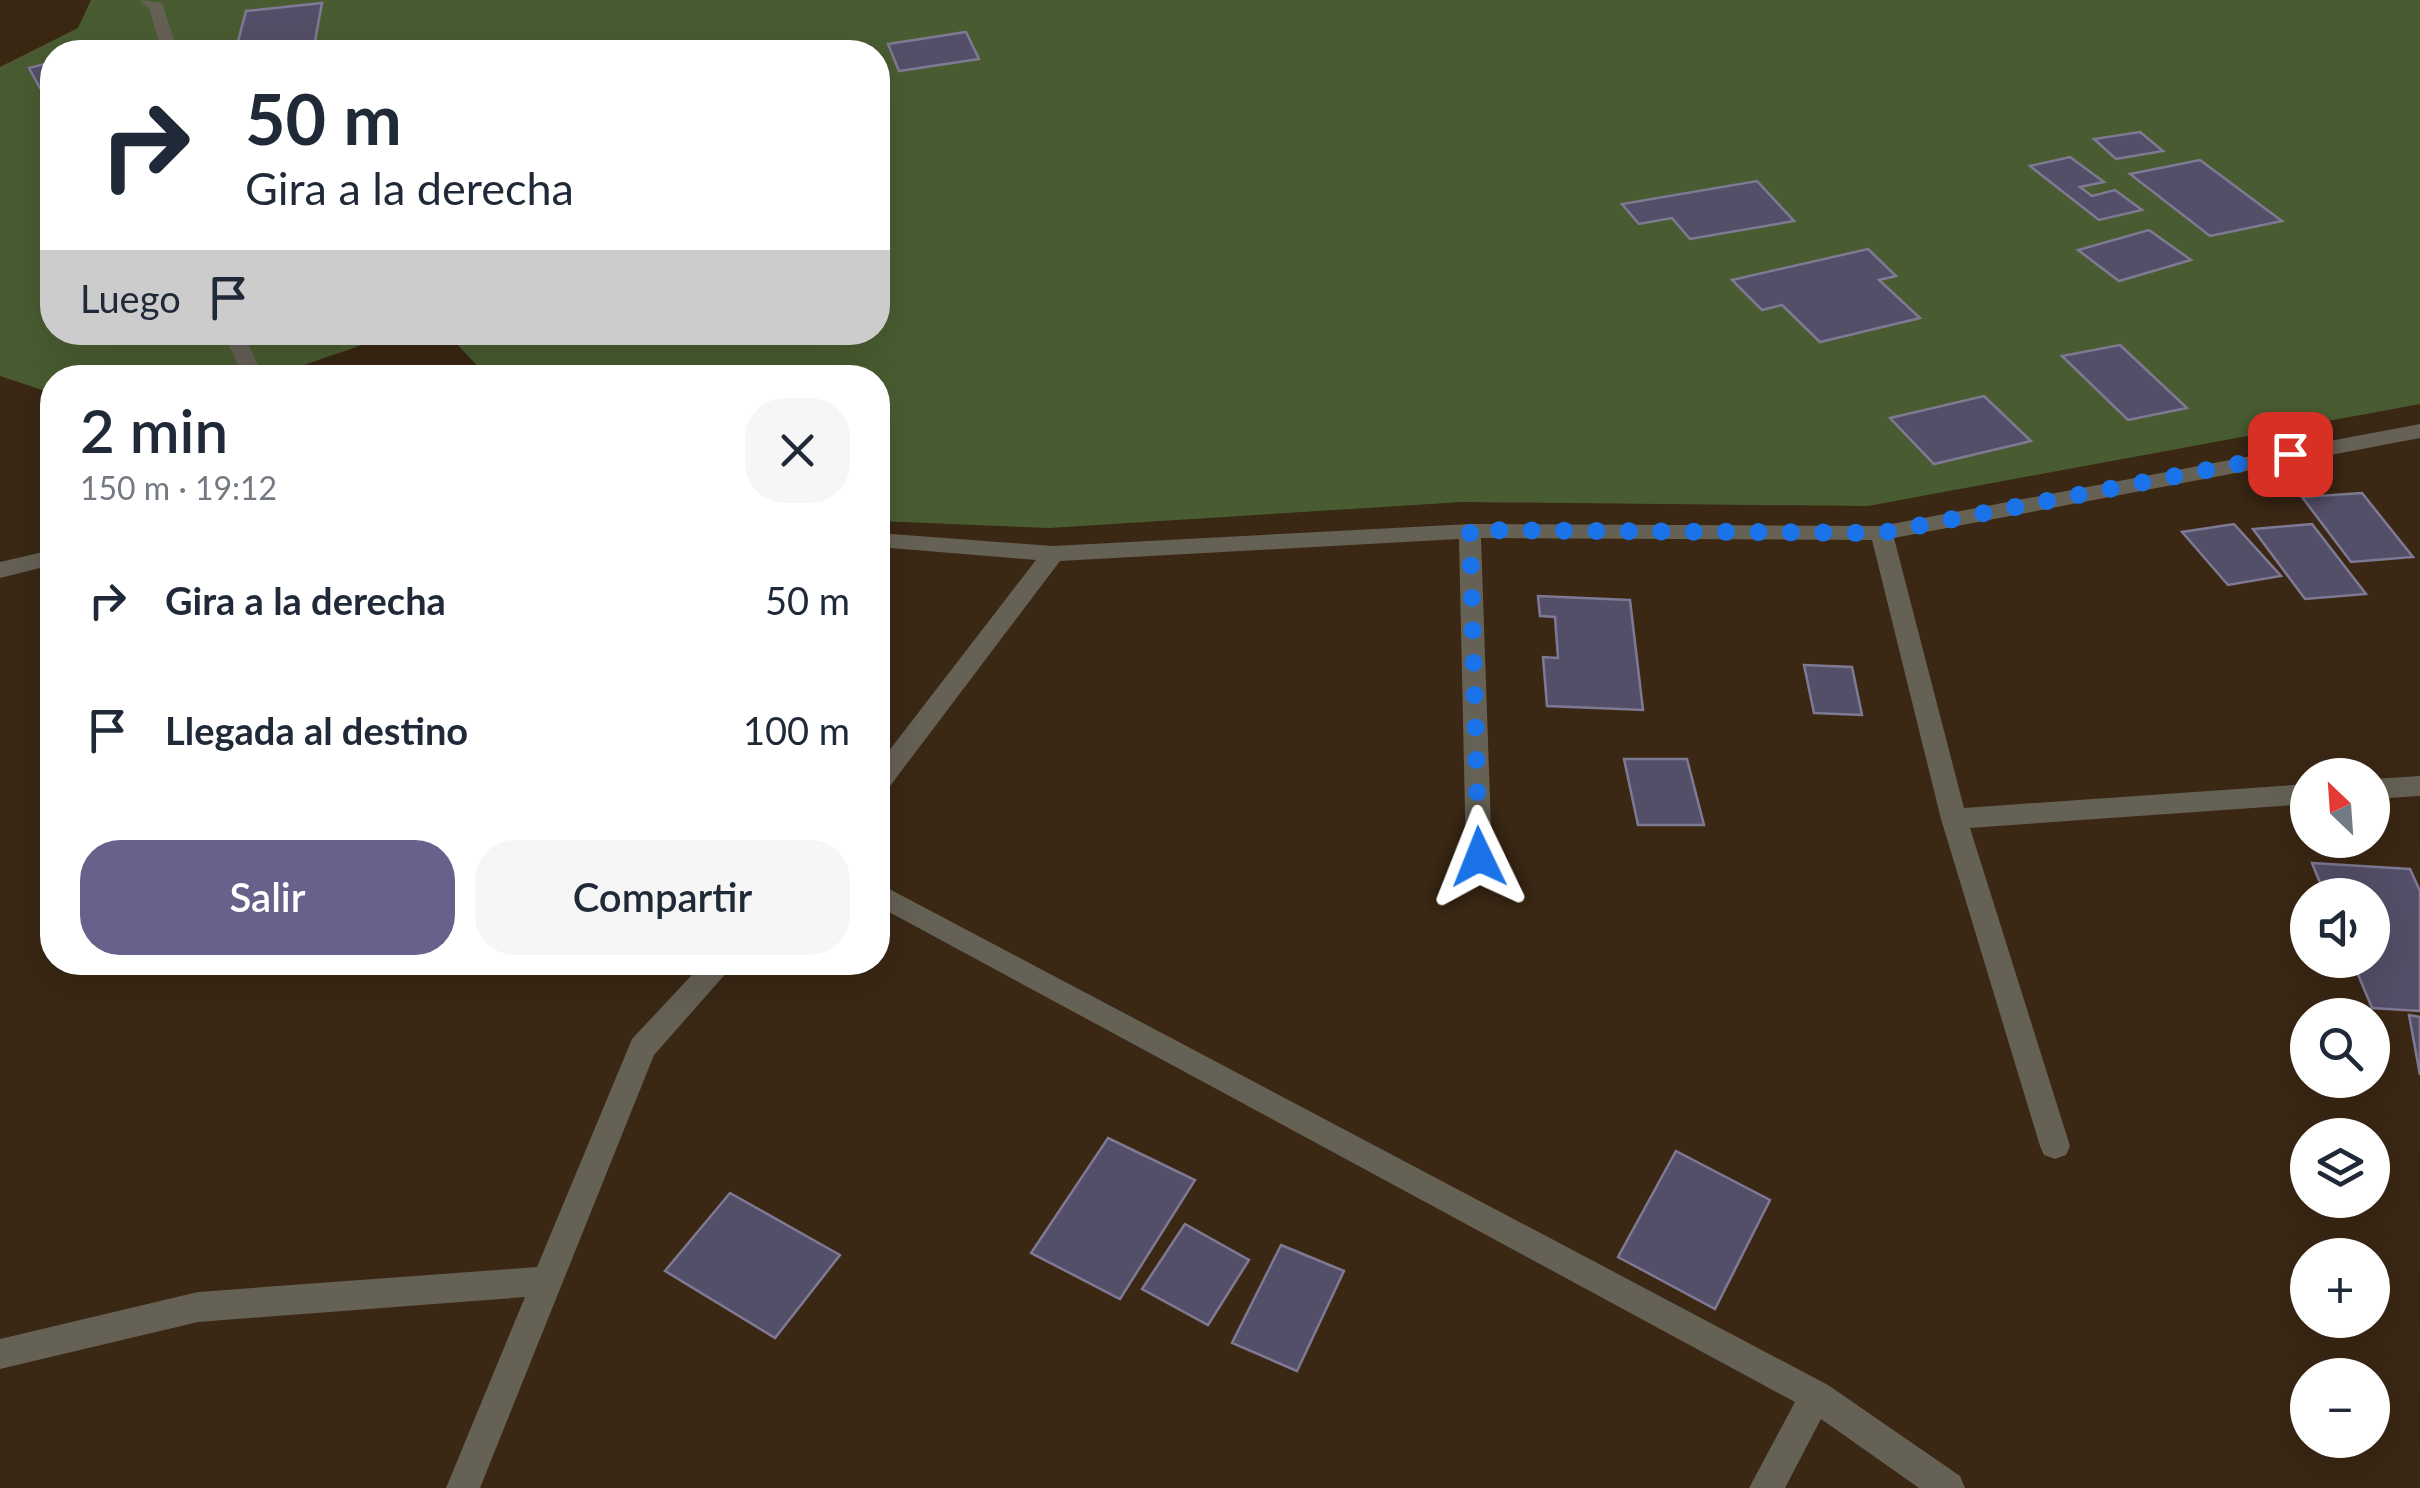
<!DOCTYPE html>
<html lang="es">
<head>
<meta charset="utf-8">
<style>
  body { margin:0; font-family:Lato,sans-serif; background:#f6f6f7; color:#1f2937; height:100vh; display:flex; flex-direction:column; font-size:38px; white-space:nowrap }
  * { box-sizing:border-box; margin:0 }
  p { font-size:32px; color:#747a83 }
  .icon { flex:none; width:55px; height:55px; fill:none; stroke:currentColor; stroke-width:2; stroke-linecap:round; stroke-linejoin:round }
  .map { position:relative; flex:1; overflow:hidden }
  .side { position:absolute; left:40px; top:365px; width:850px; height:610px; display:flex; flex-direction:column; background:#fff; border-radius:40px; box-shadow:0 10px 40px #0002 }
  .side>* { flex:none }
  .hud { position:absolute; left:40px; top:40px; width:850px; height:305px; border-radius:40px; box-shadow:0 10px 40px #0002; background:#fff; color:#1f2937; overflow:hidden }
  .needle { width:65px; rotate:335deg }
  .tools { position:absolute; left:2290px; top:758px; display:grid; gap:20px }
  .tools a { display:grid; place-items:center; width:100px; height:100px; border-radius:50%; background:#fff; box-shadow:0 10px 40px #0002; font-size:50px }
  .pin { position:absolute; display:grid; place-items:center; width:85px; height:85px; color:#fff; margin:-42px; border-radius:20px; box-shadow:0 5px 15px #0006 }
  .me { position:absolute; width:110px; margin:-55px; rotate:358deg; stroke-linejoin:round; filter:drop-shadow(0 0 8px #0008) }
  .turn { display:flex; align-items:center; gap:35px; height:210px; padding:0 40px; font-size:45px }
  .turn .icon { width:130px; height:130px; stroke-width:2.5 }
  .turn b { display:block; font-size:70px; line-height:85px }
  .then { display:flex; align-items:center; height:95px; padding:0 40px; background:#0003; gap:20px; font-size:38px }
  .round { display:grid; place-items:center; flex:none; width:105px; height:105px; border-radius:40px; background:#f6f6f7 }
  .overview { display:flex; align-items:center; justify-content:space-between; height:170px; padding:0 40px }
  h1 { font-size:60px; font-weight:600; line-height:75px }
  .action { display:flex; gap:20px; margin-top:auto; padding:20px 40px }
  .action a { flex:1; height:115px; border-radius:40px; background:#67628c; color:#fff; font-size:40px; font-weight:600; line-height:115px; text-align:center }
  .action a+a { background:#f6f6f7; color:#1f2937 }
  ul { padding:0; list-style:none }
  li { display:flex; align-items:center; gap:30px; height:130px; padding:0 40px }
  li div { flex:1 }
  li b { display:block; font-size:38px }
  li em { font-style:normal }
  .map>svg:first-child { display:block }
</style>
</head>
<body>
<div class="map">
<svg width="2420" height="1488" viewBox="0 0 2420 1488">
  <rect width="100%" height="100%" fill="#3a2714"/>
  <path fill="#495c31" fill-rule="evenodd" d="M 91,0 L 2420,0 L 2420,404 L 1868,506 L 1462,502 L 1049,528 L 878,521 L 878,378 L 488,377 L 453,340 L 365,344 L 269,377 L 52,378 L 52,392 L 48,392 L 0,376 L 0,67 L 78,28 ZM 52,52 L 878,52 L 878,332 L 52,332 Z"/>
  <path fill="#544f68" stroke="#7f7994" stroke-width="2.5" d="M 322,3 L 315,41 L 236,49 L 246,11 Z
    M 966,32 L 979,59 L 899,71 L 888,44 Z
    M 52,62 L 52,85 L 40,88 L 29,68 Z
    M 2140,132 L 2163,151 L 2116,159 L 2094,139 Z
    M 2070,157 L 2104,182 L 2080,187 L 2092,196 L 2115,190 L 2142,210 L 2099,220 L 2030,166 Z
    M 2200,160 L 2282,221 L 2210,236 L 2130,174 Z
    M 1757,181 L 1794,221 L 1690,239 L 1672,218 L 1639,224 L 1622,204 Z
    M 2149,230 L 2191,260 L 2119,281 L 2078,250 Z
    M 1868,249 L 1896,276 L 1879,280 L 1920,318 L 1820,342 L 1782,305 L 1762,310 L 1732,280 Z
    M 2120,345 L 2187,408 L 2128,420 L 2062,356 Z
    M 1984,396 L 2031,441 L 1934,464 L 1890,418 Z
    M 2362,493 L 2413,557 L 2351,562 L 2302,497 Z
    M 2234,524 L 2281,576 L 2228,585 L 2182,532 Z
    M 2312,524 L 2366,594 L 2305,599 L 2253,529 Z
    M 1538,596 L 1630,600 L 1643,710 L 1547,706 L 1543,657 L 1558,658 L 1555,617 L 1540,616 Z
    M 1804,665 L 1852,667 L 1862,715 L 1814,713 Z
    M 1624,759 L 1687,759 L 1704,825 L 1638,825 Z
    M 2312,863 L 2410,869 L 2420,891 L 2420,1011 L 2372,1008 L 2352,960 L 2372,960 L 2372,895 L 2325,895 Z
    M 2409,1015 L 2420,1017 L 2420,1075 Z
    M 1108,1138 L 1195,1180 L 1120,1299 L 1031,1253 Z
    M 1676,1151 L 1770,1200 L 1715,1309 L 1618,1257 Z
    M 730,1193 L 840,1255 L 775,1338 L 665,1271 Z
    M 1185,1224 L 1249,1260 L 1208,1325 L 1142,1289 Z
    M 1281,1245 L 1344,1271 L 1297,1371 L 1232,1343 Z"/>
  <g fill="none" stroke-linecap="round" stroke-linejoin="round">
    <path fill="#666155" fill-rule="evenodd" d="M 139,0 L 162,3 L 178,52 L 162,52 L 149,8 Z
      M 223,332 L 243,332 L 264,378 L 244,378 Z
      M 2420,424 L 2420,438 L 1894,538 L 1964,808 L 2308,784 L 2308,804 L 1970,828 L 2070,1146 L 2066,1155 L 2055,1159 L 2044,1155 L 2040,1146 L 1941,819 L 1872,540 L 1481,538 L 1492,857 L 1488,864 L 1470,864 L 1466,857 L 1459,539 L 1060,561 L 887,790 L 878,792 L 878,765 L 1036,560 L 878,547 L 878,533 L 1053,546 L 1470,524 L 1881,526 Z
      M 52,550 L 52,565 L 0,578 L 0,562 Z
      M 2420,776 L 2420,796 L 2372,799 L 2372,779 Z
      M 878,883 L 1828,1385 L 1960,1476 L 1965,1488 L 1919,1488 L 1821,1419 L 1785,1488 L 1749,1488 L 1795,1402 L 878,906 Z
      M 704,962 L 736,962 L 654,1055 L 480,1488 L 446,1488 L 525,1297 L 198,1322 L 0,1369 L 0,1339 L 198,1292 L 537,1267 L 632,1039 Z"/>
  </g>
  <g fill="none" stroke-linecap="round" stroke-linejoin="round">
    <path stroke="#1a73e8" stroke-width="18" stroke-dasharray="0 32.4" d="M 1479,857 L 1470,530 L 1881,533 L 2290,454"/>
  </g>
</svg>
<div class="tools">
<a><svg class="needle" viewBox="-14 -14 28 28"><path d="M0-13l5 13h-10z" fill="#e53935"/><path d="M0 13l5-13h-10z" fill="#747a83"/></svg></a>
<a><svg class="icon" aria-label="sound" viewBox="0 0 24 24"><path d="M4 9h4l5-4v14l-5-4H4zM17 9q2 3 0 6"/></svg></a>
<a><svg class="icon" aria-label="search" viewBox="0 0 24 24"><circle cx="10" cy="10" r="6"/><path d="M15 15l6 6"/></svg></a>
<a><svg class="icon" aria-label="layers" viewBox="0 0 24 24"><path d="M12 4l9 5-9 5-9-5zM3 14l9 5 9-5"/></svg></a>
<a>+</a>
<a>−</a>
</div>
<div class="pin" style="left:2290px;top:454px;background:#d93025"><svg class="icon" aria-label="arrive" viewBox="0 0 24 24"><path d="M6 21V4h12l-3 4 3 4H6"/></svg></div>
<svg class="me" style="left:1479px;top:857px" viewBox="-20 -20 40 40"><path d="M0-17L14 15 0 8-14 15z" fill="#1a73e8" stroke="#fff" stroke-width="4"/></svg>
<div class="hud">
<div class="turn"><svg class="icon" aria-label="right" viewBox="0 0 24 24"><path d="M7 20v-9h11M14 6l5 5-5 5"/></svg><div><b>50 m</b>Gira a la derecha</div></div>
<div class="then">Luego<svg class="icon" aria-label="arrive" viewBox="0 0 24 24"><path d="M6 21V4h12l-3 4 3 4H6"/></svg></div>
</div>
<section class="side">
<div class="overview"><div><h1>2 min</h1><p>150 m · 19:12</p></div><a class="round"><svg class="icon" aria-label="close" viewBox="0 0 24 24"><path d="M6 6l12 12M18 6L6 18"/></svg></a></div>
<ul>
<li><svg class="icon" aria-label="right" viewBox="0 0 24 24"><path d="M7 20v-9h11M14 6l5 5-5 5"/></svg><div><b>Gira a la derecha</b></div><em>50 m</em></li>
<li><svg class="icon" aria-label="arrive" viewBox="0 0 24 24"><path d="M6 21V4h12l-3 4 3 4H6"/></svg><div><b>Llegada al destino</b></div><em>100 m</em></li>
</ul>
<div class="action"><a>Salir</a><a>Compartir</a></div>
</section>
</div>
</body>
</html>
